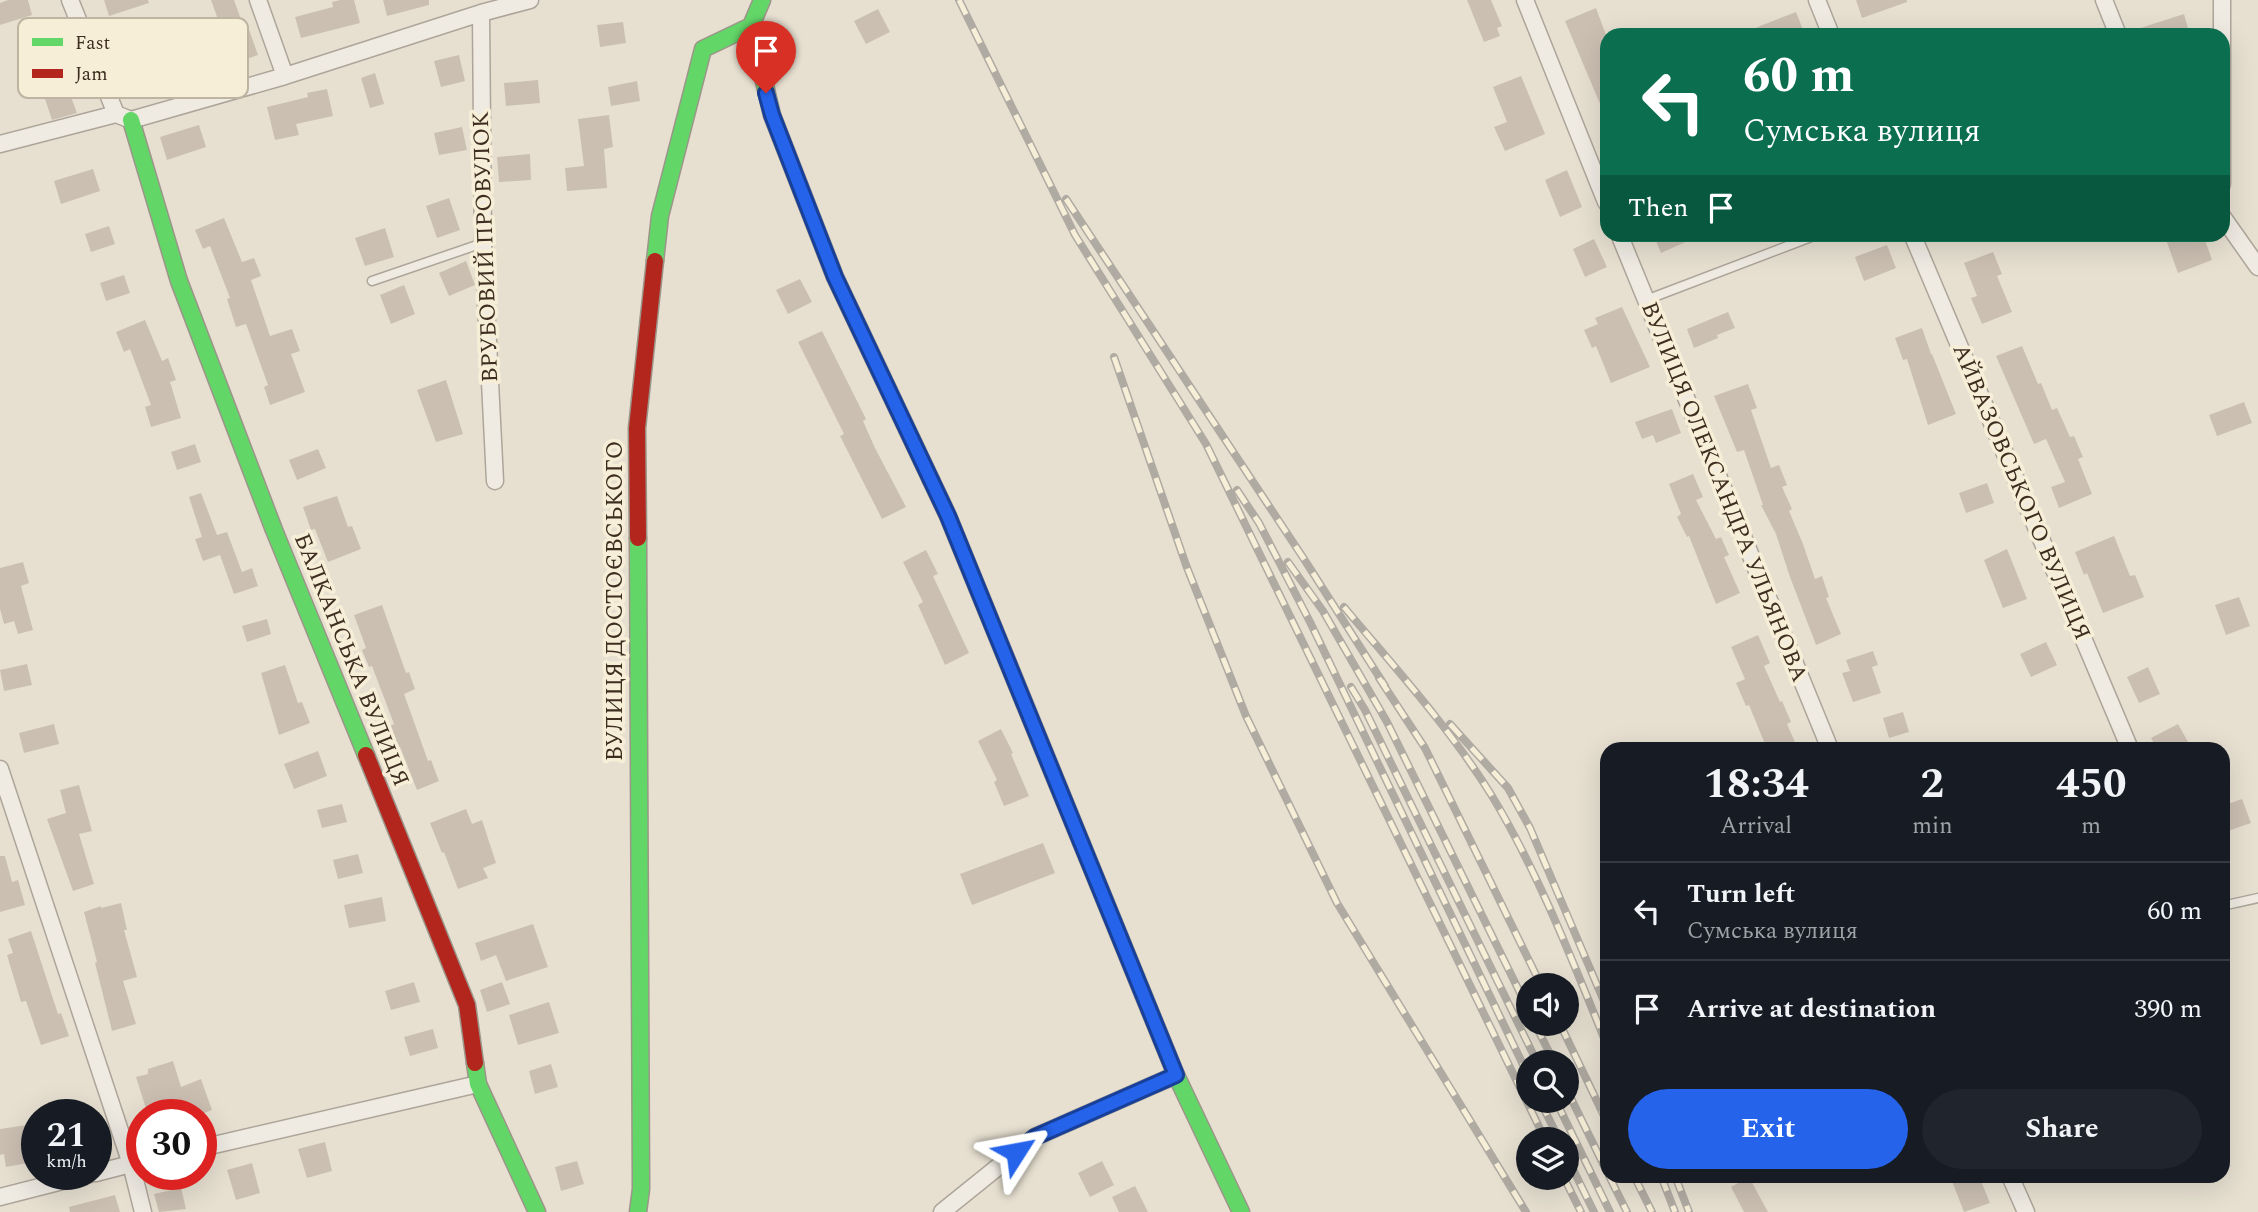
<!DOCTYPE html>
<html lang="en">
<head>
<meta charset="utf-8">
<style>
  body { margin:0; font-family:Spectral,serif; background:#20242c; color:#f1f3f6; height:100vh; display:flex; flex-direction:column; font-size:26px; white-space:nowrap }
  * { box-sizing:border-box; margin:0 }
  p { font-size:23px; color:#9ea1a6 }
  .icon { flex:none; width:38px; height:38px; fill:none; stroke:currentColor; stroke-width:2; stroke-linecap:round; stroke-linejoin:round }
  .map { position:relative; flex:1; overflow:hidden }
  .panel { position:absolute; left:1600px; top:742px; width:630px; height:441px; display:flex; flex-direction:column; background:#171b24; border-radius:21px; box-shadow:0 7px 28px #0002 }
  .panel>* { flex:none }
  .guide { position:absolute; left:1600px; top:28px; width:630px; height:214px; border-radius:21px; box-shadow:0 7px 28px #0002; background:#0b6e4f; color:#fff; overflow:hidden }
  .fabs { position:absolute; left:1516px; top:973px; display:grid; gap:14px }
  .fabs a { display:grid; place-items:center; width:63px; height:63px; border-radius:50%; background:#171b24; box-shadow:0 7px 28px #0002; font-size:35px }
  .speed { position:absolute; left:21px; top:1099px; display:flex; gap:14px; font-size:35px; font-weight:700; text-align:center }
  .speed>* { display:grid; place-content:center; width:91px; height:91px; border-radius:50%; background:#171b24; box-shadow:0 7px 28px #0002; line-height:1 }
  .speed small { font-size:18px; font-weight:400 }
  .speed .limit { border:10px solid #d22; background:#fff; color:#111 }
  .pin { position:absolute; display:grid; place-items:center; width:60px; height:60px; color:#fff; margin:-72px -30px; border-radius:50% 50% 50% 0; rotate:-45deg; box-shadow:0 0 7px #0007 }
  .pin .icon { rotate:45deg }
  .me { position:absolute; width:77px; margin:-38px; rotate:56deg; stroke-linejoin:round; filter:drop-shadow(0 0 5px #0008) }
  .turn { display:flex; align-items:center; gap:24px; height:147px; padding:0 28px; font-size:32px }
  .turn .icon { width:91px; height:91px; stroke-width:2.5 }
  .turn b { display:block; font-size:49px; line-height:60px }
  .then { display:flex; align-items:center; height:66px; padding:0 28px; background:#0003; gap:14px; font-size:26px }
  .eta { display:flex; justify-content:space-evenly; align-items:center; height:119px; text-align:center }
  .eta b { font-size:42px; font-weight:700; line-height:49px }
  .cta { display:flex; gap:14px; margin-top:auto; padding:14px 28px }
  .cta a { flex:1; height:80px; border-radius:42px; background:#2563eb; color:#fff; font-size:28px; font-weight:700; line-height:80px; text-align:center }
  .cta a+a { background:#20242c; color:#f1f3f6 }
  ul { padding:0; list-style:none }
  li { display:flex; align-items:center; gap:21px; height:98px; padding:0 28px; border-top:2px solid #363941 }
  li div { flex:1 }
  li b { display:block; font-size:26px }
  li em { font-style:normal }
  .map>svg:first-child { display:block }
</style>
</head>
<body>
<div class="map">
<svg width="2258" height="1212" viewBox="0 0 2258 1212">
  <rect width="100%" height="100%" fill="#e7e0d1"/>
  <path fill="#cbbfb2" d="M 8,0 L 28,0 L 32,15 L 0,25 L 0,3 Z
    M 104,0 L 148,0 L 149,3 L 109,16 Z
    M 211,0 L 234,0 L 243,25 L 247,24 L 258,55 L 235,63 L 223,27 L 221,28 Z
    M 340,0 L 354,0 L 360,23 L 301,38 L 295,17 L 333,7 L 332,2 Z
    M 383,0 L 429,0 L 429,5 L 387,16 Z
    M 1467,0 L 1491,0 L 1502,26 L 1497,28 L 1500,36 L 1484,42 Z
    M 1856,0 L 1907,0 L 1907,2 L 1862,18 Z
    M 1596,8 L 1606,35 L 1606,118 L 1565,21 Z
    M 878,9 L 890,32 L 866,44 L 854,21 Z
    M 1796,12 L 1805,35 L 1740,35 L 1740,34 Z
    M 2184,14 L 2190,35 L 2129,35 L 2128,32 Z
    M 623,22 L 626,43 L 600,47 L 597,25 Z
    M 51,53 L 68,98 L 71,97 L 77,113 L 52,120 L 39,81 L 29,84 L 21,64 Z
    M 459,55 L 465,81 L 441,87 L 434,61 Z
    M 375,73 L 384,104 L 370,108 L 361,78 Z
    M 1521,76 L 1545,134 L 1505,151 L 1494,127 L 1507,122 L 1493,87 Z
    M 538,80 L 540,103 L 506,106 L 504,83 Z
    M 637,81 L 640,101 L 611,106 L 608,87 Z
    M 327,89 L 333,116 L 296,124 L 299,135 L 275,140 L 267,107 L 308,97 L 307,93 Z
    M 609,115 L 613,147 L 604,149 L 607,188 L 567,191 L 565,168 L 584,166 L 578,119 Z
    M 199,125 L 206,147 L 167,160 L 160,137 Z
    M 462,127 L 467,150 L 439,155 L 434,133 Z
    M 530,154 L 531,180 L 499,182 L 497,157 Z
    M 93,169 L 100,191 L 61,204 L 54,181 Z
    M 1567,170 L 1582,207 L 1560,217 L 1545,180 Z
    M 449,198 L 460,230 L 437,238 L 426,206 Z
    M 224,218 L 242,262 L 254,258 L 261,276 L 251,280 L 270,336 L 292,329 L 300,351 L 291,354 L 305,392 L 270,405 L 264,387 L 268,385 L 246,324 L 236,327 L 227,299 L 230,298 L 210,246 L 203,249 L 195,230 Z
    M 109,226 L 115,244 L 91,252 L 85,234 Z
    M 385,228 L 394,257 L 365,266 L 355,238 Z
    M 1653,234 L 1703,234 L 1661,253 Z
    M 2164,234 L 2203,234 L 2212,260 L 2178,273 Z
    M 1594,239 L 1607,267 L 1585,277 L 1573,249 Z
    M 1887,245 L 1896,268 L 1864,281 L 1855,257 Z
    M 1993,252 L 2002,274 L 1997,276 L 2012,312 L 1982,324 L 1971,298 L 1977,296 L 1964,263 Z
    M 466,261 L 475,285 L 449,296 L 439,273 Z
    M 124,275 L 130,293 L 106,301 L 100,283 Z
    M 800,279 L 812,302 L 788,314 L 776,290 Z
    M 404,285 L 415,314 L 391,324 L 380,295 Z
    M 1622,307 L 1650,367 L 1611,383 L 1596,346 L 1592,348 L 1584,330 L 1598,324 L 1595,318 Z
    M 1728,312 L 1735,328 L 1717,335 L 1718,338 L 1694,348 L 1687,329 Z
    M 145,320 L 162,361 L 168,358 L 176,380 L 170,382 L 181,418 L 151,427 L 145,407 L 151,405 L 130,349 L 124,352 L 116,332 Z
    M 1922,328 L 1931,354 L 1932,354 L 1956,414 L 1928,425 L 1907,359 L 1903,360 L 1895,338 Z
    M 822,331 L 866,419 L 863,421 L 875,448 L 906,507 L 882,519 L 840,436 L 844,434 L 798,342 Z
    M 2022,346 L 2038,384 L 2041,383 L 2052,410 L 2057,408 L 2070,437 L 2074,436 L 2083,457 L 2078,459 L 2092,494 L 2059,508 L 2051,487 L 2065,482 L 2046,439 L 2034,444 L 1996,356 Z
    M 446,380 L 463,434 L 436,442 L 417,390 Z
    M 1748,384 L 1757,408 L 1751,410 L 1771,468 L 1779,465 L 1787,485 L 1782,487 L 1792,509 L 1789,511 L 1803,544 L 1815,579 L 1822,576 L 1829,597 L 1826,598 L 1841,634 L 1816,645 L 1790,577 L 1776,534 L 1761,505 L 1763,505 L 1744,450 L 1737,452 L 1714,396 Z
    M 2244,402 L 2252,423 L 2217,436 L 2209,415 Z
    M 1672,409 L 1681,433 L 1656,443 L 1653,435 L 1642,439 L 1635,422 Z
    M 195,444 L 201,462 L 177,470 L 171,452 Z
    M 318,449 L 326,468 L 297,480 L 289,460 Z
    M 1693,474 L 1703,497 L 1696,500 L 1716,539 L 1721,537 L 1729,555 L 1724,557 L 1740,593 L 1716,604 L 1689,536 L 1687,537 L 1677,517 L 1681,514 L 1669,484 Z
    M 1987,483 L 1994,503 L 1966,513 L 1959,493 Z
    M 201,493 L 217,535 L 227,532 L 242,572 L 252,568 L 258,586 L 234,594 L 220,555 L 203,561 L 195,539 L 202,537 L 189,497 Z
    M 337,496 L 348,527 L 352,526 L 361,549 L 328,562 L 315,529 L 311,530 L 303,507 Z
    M 2114,536 L 2130,576 L 2135,575 L 2144,597 L 2103,613 L 2087,573 L 2084,575 L 2075,552 Z
    M 2007,549 L 2027,599 L 2003,608 L 1984,560 Z
    M 926,550 L 938,574 L 933,576 L 969,653 L 945,665 L 918,605 L 923,602 L 903,562 Z
    M 23,562 L 29,583 L 21,586 L 33,630 L 18,634 L 14,621 L 4,624 L 0,609 L 0,568 Z
    M 2239,597 L 2250,626 L 2226,635 L 2215,605 Z
    M 382,605 L 406,673 L 409,672 L 415,689 L 404,694 L 428,761 L 431,760 L 439,781 L 417,790 L 400,747 L 397,747 L 390,726 L 394,724 L 372,666 L 369,667 L 362,650 L 366,648 L 354,615 Z
    M 267,619 L 271,634 L 247,642 L 242,626 Z
    M 1758,635 L 1770,663 L 1764,666 L 1780,702 L 1782,701 L 1791,722 L 1787,724 L 1798,749 L 1767,749 L 1749,705 L 1746,706 L 1736,683 L 1745,679 L 1731,647 Z
    M 2046,642 L 2057,665 L 2031,677 L 2020,654 Z
    M 1873,651 L 1878,665 L 1872,667 L 1881,693 L 1853,702 L 1842,673 L 1850,671 L 1846,660 Z
    M 27,664 L 32,685 L 4,691 L 0,670 Z
    M 285,665 L 298,703 L 302,702 L 310,723 L 279,735 L 261,673 Z
    M 2148,667 L 2160,694 L 2139,703 L 2127,677 Z
    M 1903,712 L 1909,732 L 1889,738 L 1883,718 Z
    M 54,724 L 59,744 L 24,753 L 19,733 Z
    M 2178,724 L 2192,749 L 2157,749 L 2151,738 Z
    M 1001,729 L 1013,753 L 1011,754 L 1029,796 L 1004,806 L 994,782 L 997,780 L 978,741 Z
    M 318,751 L 327,776 L 294,789 L 284,764 Z
    M 79,785 L 92,831 L 79,834 L 94,884 L 73,891 L 47,819 L 66,813 L 60,790 Z
    M 2242,799 L 2251,823 L 2222,833 L 2222,806 Z
    M 342,804 L 347,822 L 322,828 L 317,810 Z
    M 466,809 L 472,824 L 482,820 L 496,863 L 483,868 L 488,878 L 458,889 L 444,852 L 442,853 L 430,823 Z
    M 1043,843 L 1055,873 L 972,905 L 960,874 Z
    M 358,854 L 363,873 L 338,879 L 333,860 Z
    M 0,856 L 5,856 L 12,882 L 18,880 L 25,905 L 0,912 Z
    M 382,897 L 386,921 L 349,928 L 344,905 Z
    M 121,903 L 127,930 L 124,930 L 137,977 L 123,981 L 136,1024 L 112,1031 L 95,963 L 97,962 L 84,912 L 101,906 L 101,908 Z
    M 533,924 L 548,967 L 506,981 L 496,955 L 481,961 L 475,943 Z
    M 31,931 L 58,1014 L 61,1013 L 69,1036 L 41,1045 L 26,1001 L 21,1002 L 7,955 L 13,953 L 8,939 Z
    M 414,982 L 420,1002 L 391,1010 L 385,991 Z
    M 502,982 L 510,1004 L 487,1012 L 480,990 Z
    M 549,1002 L 559,1033 L 518,1045 L 509,1015 Z
    M 433,1029 L 438,1048 L 410,1056 L 404,1037 Z
    M 173,1061 L 181,1087 L 201,1079 L 212,1110 L 199,1115 L 148,1115 L 136,1077 L 148,1074 L 148,1069 Z
    M 551,1064 L 558,1087 L 535,1094 L 529,1071 Z
    M 27,1125 L 33,1162 L 6,1167 L 4,1154 L 0,1155 L 0,1129 Z
    M 325,1142 L 332,1171 L 307,1178 L 298,1149 Z
    M 577,1161 L 584,1184 L 561,1191 L 555,1167 Z
    M 1102,1161 L 1114,1185 L 1090,1197 L 1078,1173 Z
    M 252,1163 L 260,1193 L 236,1200 L 227,1170 Z
    M 1950,1176 L 1979,1176 L 1990,1203 L 1964,1212 Z
    M 1749,1177 L 1768,1212 L 1744,1212 L 1731,1187 Z
    M 1135,1186 L 1148,1212 L 1119,1212 L 1112,1197 Z
    M 181,1188 L 186,1209 L 159,1212 L 154,1194 Z
    M 115,1195 L 120,1212 L 70,1212 L 69,1207 Z"/>
  <g fill="none" stroke-linecap="round" stroke-linejoin="round">
    <g stroke="#ada599" stroke-width="11">
      <path id="lane" d="M 372,281 L 483,243
        M 1646,300 L 1819,234
        M 2222,906 L 2258,898"/>
    </g>
    <g stroke="#ada599" stroke-width="19">
      <path id="street" d="M 70,0 L 116,114
        M 258,0 L 285,76
        M 1525,0 L 1606,202
        M 1817,0 L 1831,35
        M 2104,0 L 2118,35
        M 2222,0 L 2222,184
        M 481,13 L 483,243 L 495,481
        M 0,144 L 116,114 L 131,120 L 285,76 L 481,13 L 530,0
        M 2222,216 L 2258,267
        M 1619,234 L 1830,749
        M 1912,234 L 2130,749
        M 0,769 L 131,1164 L 143,1212
        M 201,1148 L 478,1084
        M 96,1173 L 142,1161
        M 2010,1176 L 2026,1212
        M 0,1197 L 90,1174
        M 942,1212 L 1035,1137 L 1176,1075"/>
    </g>
    <g stroke="#9c958a" stroke-width="19">
      <path id="fast" d="M 762,0 L 751,26 L 772,115 L 835,277 L 931,480
        M 131,120 L 179,281 L 274,530 L 366,755
        M 655,261 L 660,216 L 703,49 L 751,26
        M 638,538 L 641,1189 L 638,1212
        M 1081,842 L 1176,1075 L 1241,1212
        M 475,1063 L 478,1084 L 537,1212"/>
    </g>
    <g stroke="#9c958a" stroke-width="19">
      <path id="jam" d="M 931,480 L 948,516 L 1081,842
        M 638,538 L 637,428 L 655,261
        M 366,755 L 467,1005 L 475,1063"/>
    </g>
    <use href="#lane" stroke="#efebe3" stroke-width="8"/>
    <use href="#street" stroke="#efebe3" stroke-width="16"/>
    <use href="#fast" stroke="#63d668" stroke-width="16"/>
    <use href="#jam" stroke="#b3261e" stroke-width="16"/>
    <g stroke="#afaaa2" stroke-width="8">
      <path id="rail" d="M 959,0 L 1075,235 L 1206,444 L 1545,1139
        M 1066,199 L 1304,559 L 1385,686
        M 1114,357 L 1186,565 L 1246,716 L 1337,903 L 1526,1212
        M 1237,490 L 1259,523 L 1310,622 L 1528,1075
        M 1288,562 L 1323,611 L 1387,722 L 1528,1009
        M 1344,607 C 1395,668 1450,728 1492,796 C 1538,872 1573,962 1606,1043
        M 1379,678 L 1425,748 L 1541,985
        M 1351,687 L 1365,710 L 1537,1062
        M 1450,724 L 1508,788 L 1530,828 L 1606,1006
        M 1535,1024 L 1554,1062
        M 1560,1024 L 1606,1120
        M 1566,1088 L 1606,1170
        M 1540,1101 L 1559,1139
        M 1556,1101 L 1610,1212
        M 1566,1155 L 1594,1212
        M 1609,1176 L 1627,1212
        M 1634,1176 L 1652,1212
        M 1661,1176 L 1675,1212
        M 1675,1176 L 1689,1212
        M 1564,1178 L 1581,1212"/>
    </g>
    <use href="#rail" stroke="#f7eed8" stroke-width="5" stroke-dasharray="16" stroke-linecap="butt"/>
  </g>
  <g fill="none" stroke-linecap="round" stroke-linejoin="round">
    <g stroke="#184099" stroke-width="18">
      <path id="route" d="M 766,93 L 772,115 L 835,277 L 948,516 L 1176,1075 L 1035,1137 L 1016,1152"/>
    </g>
    <use href="#route" stroke="#2563eb" stroke-width="12"/>
  </g>
  <g text-anchor="middle" dominant-baseline="central" stroke-width="7" stroke-linejoin="round" paint-order="stroke">
    <g font-size="23" fill="#3d2e20" stroke="#f7eed8">
      <text transform="translate(486 247) rotate(-92)">ВРУБОВИЙ ПРОВУЛОК</text>
      <text transform="translate(1724 492) rotate(68)">ВУЛИЦЯ ОЛЕКСАНДРА УЛЬЯНОВА</text>
      <text transform="translate(2021 492) rotate(67)">АЙВАЗОВСЬКОГО ВУЛИЦЯ</text>
      <text transform="translate(615 601) rotate(-90)">ВУЛИЦЯ ДОСТОЄВСЬКОГО</text>
      <text transform="translate(351 660) rotate(68)">БАЛКАНСЬКА ВУЛИЦЯ</text>
    </g>
  </g>
  <rect x="18" y="18" width="230" height="80" rx="10" fill="#f7eed8" stroke="#bfb4a1" stroke-width="2"/>
  <rect x="32" y="38" width="31" height="8" fill="#63d668"/>
  <rect x="32" y="69" width="31" height="9" fill="#b3261e"/>
  <g font-size="19" fill="#3d2e20">
    <text x="75" y="49">Fast</text>
    <text x="75" y="80">Jam</text>
  </g>
</svg>
<div class="fabs">
<a><svg class="icon" aria-label="sound" viewBox="0 0 24 24"><path d="M4 9h4l5-4v14l-5-4H4zM17 9q2 3 0 6"/></svg></a>
<a><svg class="icon" aria-label="search" viewBox="0 0 24 24"><circle cx="10" cy="10" r="6"/><path d="M15 15l6 6"/></svg></a>
<a><svg class="icon" aria-label="layers" viewBox="0 0 24 24"><path d="M12 4l9 5-9 5-9-5zM3 14l9 5 9-5"/></svg></a>
</div>
<div class="speed"><div>21<small>km/h</small></div><div class="limit">30</div></div>
<div class="pin" style="left:766px;top:93px;background:#d93025"><svg class="icon" aria-label="arrive" viewBox="0 0 24 24"><path d="M6 21V4h12l-3 4 3 4H6"/></svg></div>
<svg class="me" style="left:1016px;top:1152px" viewBox="-20 -20 40 40"><path d="M0-17L14 15 0 8-14 15z" fill="#2563eb" stroke="#fff" stroke-width="4"/></svg>
<div class="guide">
<div class="turn"><svg class="icon" aria-label="left" viewBox="0 0 24 24"><path d="M17 20v-9H6M10 6l-5 5 5 5"/></svg><div><b>60 m</b>Сумська вулиця</div></div>
<div class="then">Then<svg class="icon" aria-label="arrive" viewBox="0 0 24 24"><path d="M6 21V4h12l-3 4 3 4H6"/></svg></div>
</div>
<section class="panel">
<div class="eta">
<div><b>18:34</b><p>Arrival</p></div>
<div><b>2</b><p>min</p></div>
<div><b>450</b><p>m</p></div>
</div>
<ul>
<li><svg class="icon" aria-label="left" viewBox="0 0 24 24"><path d="M17 20v-9H6M10 6l-5 5 5 5"/></svg><div><b>Turn left</b><p>Сумська вулиця</p></div><em>60 m</em></li>
<li><svg class="icon" aria-label="arrive" viewBox="0 0 24 24"><path d="M6 21V4h12l-3 4 3 4H6"/></svg><div><b>Arrive at destination</b></div><em>390 m</em></li>
</ul>
<div class="cta"><a>Exit</a><a>Share</a></div>
</section>
</div>
</body>
</html>
